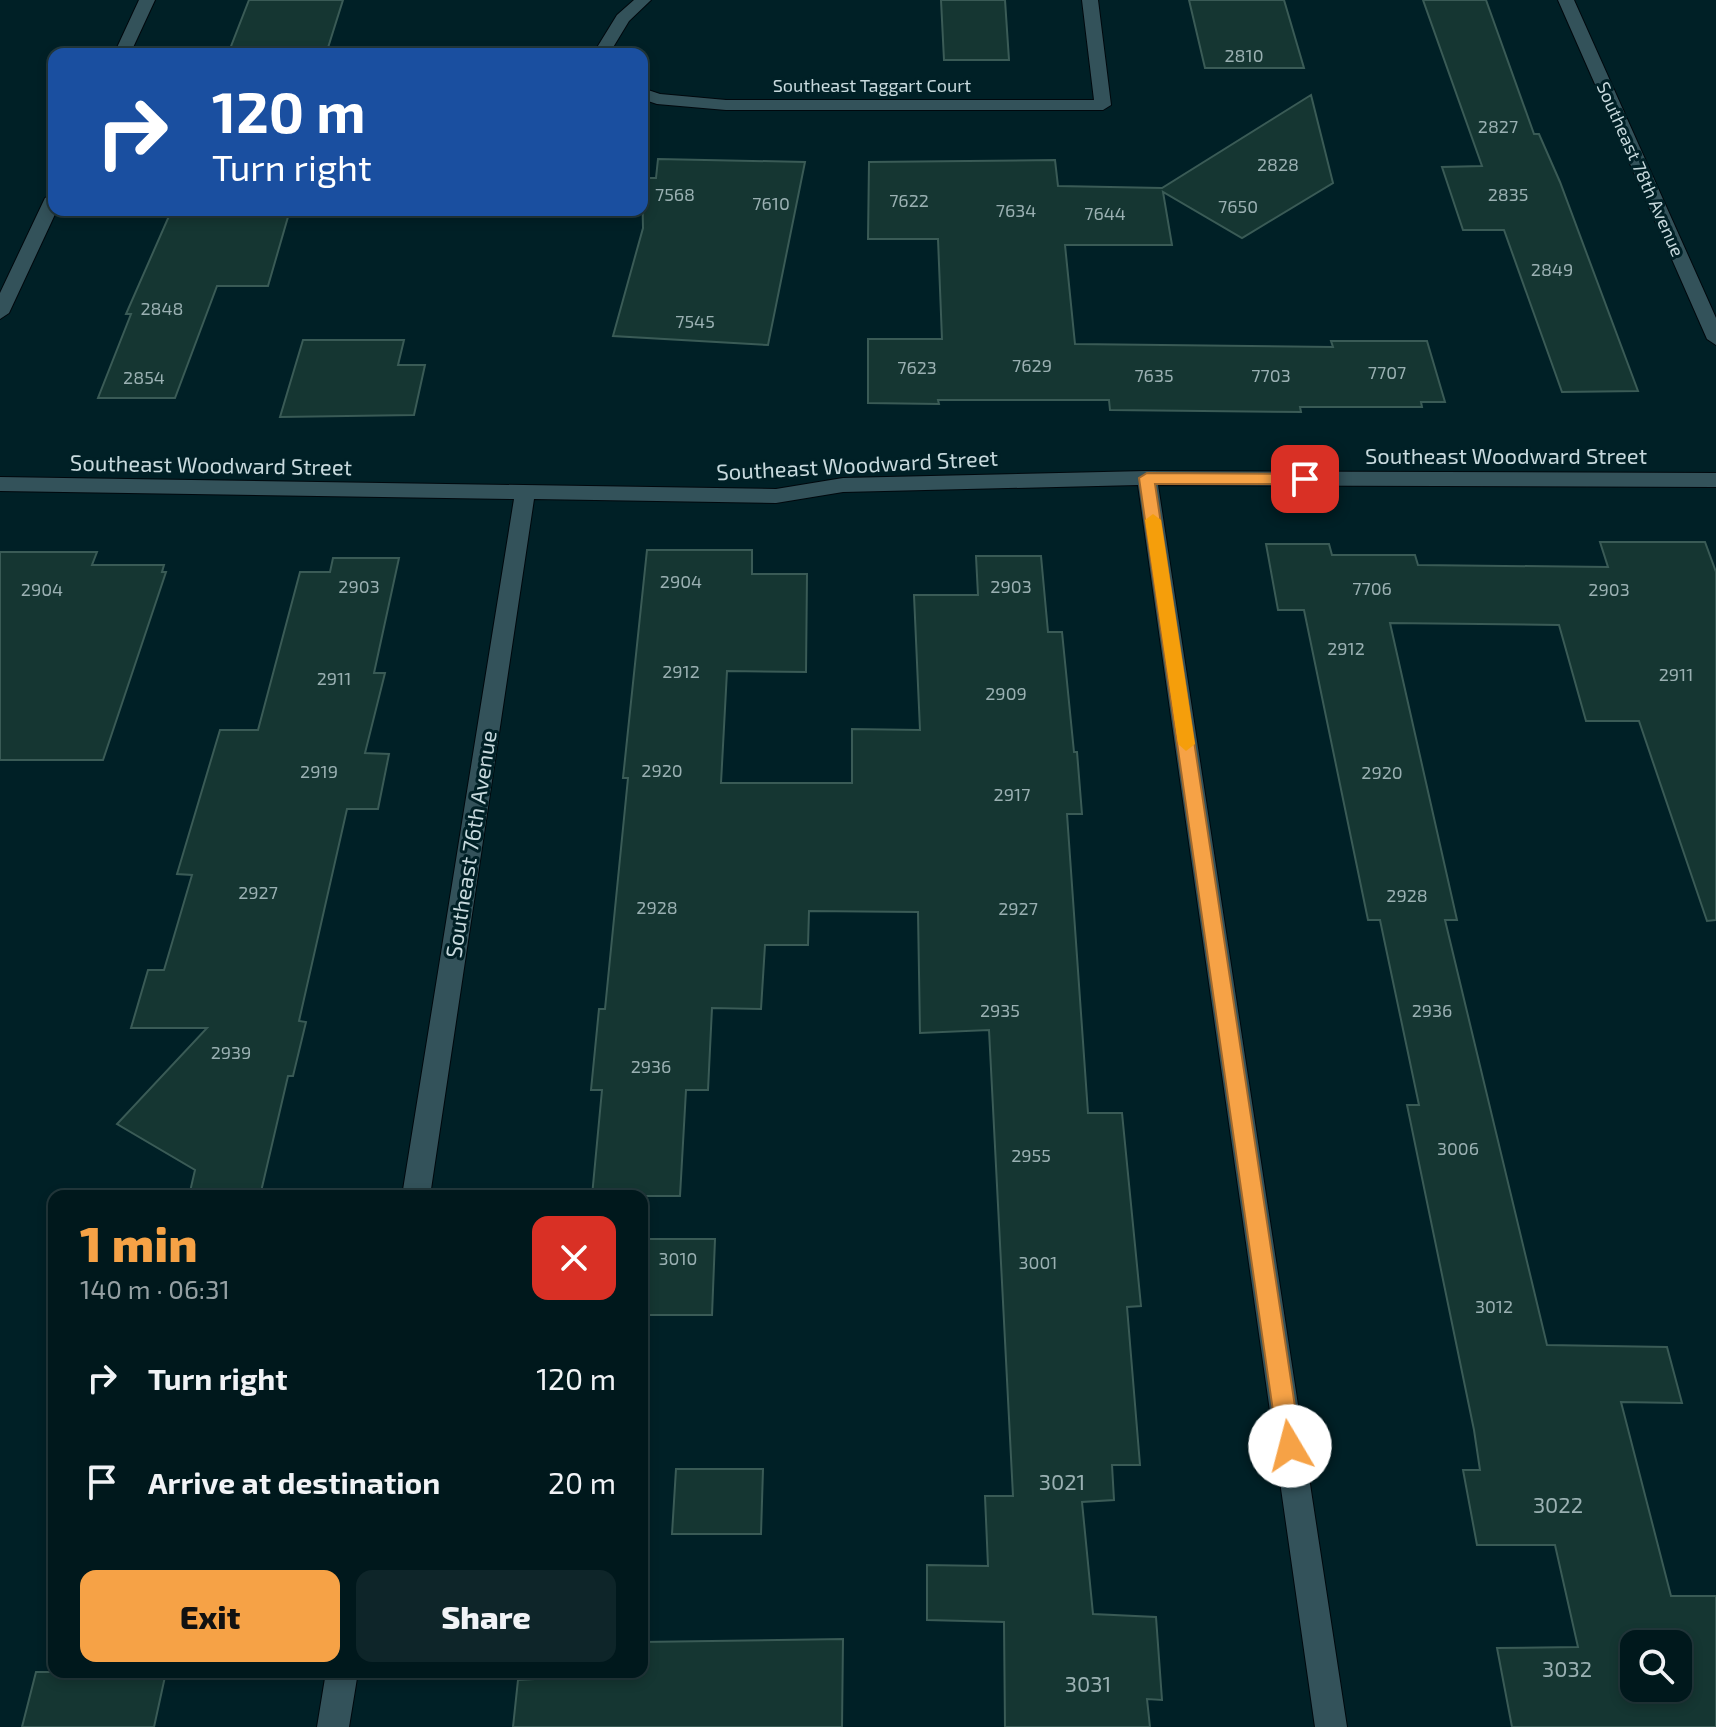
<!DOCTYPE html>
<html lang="en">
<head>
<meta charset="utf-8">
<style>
  body { margin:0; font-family:"Exo 2",sans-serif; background:#0e2529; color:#f1f3f6; height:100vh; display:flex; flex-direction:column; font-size:30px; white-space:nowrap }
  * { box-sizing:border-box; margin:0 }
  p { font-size:26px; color:#95a0a3 }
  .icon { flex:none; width:44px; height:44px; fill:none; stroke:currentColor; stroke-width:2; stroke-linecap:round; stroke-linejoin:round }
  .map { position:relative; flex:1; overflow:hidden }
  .drawer { position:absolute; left:48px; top:1190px; width:600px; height:488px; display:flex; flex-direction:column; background:#00181c; border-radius:16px; box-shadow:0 4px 12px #0003,0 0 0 2px #22373b }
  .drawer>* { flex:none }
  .top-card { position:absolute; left:48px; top:48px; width:600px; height:168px; border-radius:16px; box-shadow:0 4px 12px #0003,0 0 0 2px #22373b; background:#1a4fa0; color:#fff; overflow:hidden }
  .fabs { position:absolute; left:1620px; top:1630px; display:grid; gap:16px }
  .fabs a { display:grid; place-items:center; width:72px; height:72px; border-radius:16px; background:#00181c; box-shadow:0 4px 12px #0003,0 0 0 2px #22373b; font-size:40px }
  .pin { position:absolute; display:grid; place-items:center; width:68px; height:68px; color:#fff; margin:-34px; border-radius:16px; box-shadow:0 4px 12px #0006 }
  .me { position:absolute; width:88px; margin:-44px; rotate:352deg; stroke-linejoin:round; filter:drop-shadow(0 0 6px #0008) }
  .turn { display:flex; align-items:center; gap:28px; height:168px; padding:0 32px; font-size:36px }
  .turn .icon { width:104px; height:104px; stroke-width:2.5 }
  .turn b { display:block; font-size:56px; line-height:68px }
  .round { display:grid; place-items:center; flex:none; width:84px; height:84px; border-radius:16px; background:#0e2529 }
  .headline { display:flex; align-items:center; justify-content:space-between; height:136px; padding:0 32px }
  h1 { font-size:48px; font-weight:800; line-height:60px; color:#f6a246 }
  .primary-button { display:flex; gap:16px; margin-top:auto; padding:16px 32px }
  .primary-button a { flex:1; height:92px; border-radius:16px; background:#f6a246; color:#111; font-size:32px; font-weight:800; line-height:92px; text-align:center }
  .primary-button a+a { background:#0e2529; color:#f1f3f6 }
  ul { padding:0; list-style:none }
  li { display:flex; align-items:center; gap:24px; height:104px; padding:0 32px }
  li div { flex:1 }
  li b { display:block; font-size:30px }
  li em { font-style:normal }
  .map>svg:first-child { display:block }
</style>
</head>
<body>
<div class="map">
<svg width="1716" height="1727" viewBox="0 0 1716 1727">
  <rect width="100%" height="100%" fill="#002026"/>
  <path fill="#153632" stroke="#3a5b56" stroke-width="2" fill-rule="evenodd" d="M 249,0 L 343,0 L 326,54 L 228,54 Z
    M 941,0 L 1005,0 L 1009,60 L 944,60 Z
    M 1189,0 L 1284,0 L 1304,68 L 1205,68 Z
    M 1423,0 L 1486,0 L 1534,134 L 1539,134 L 1560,182 L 1638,391 L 1562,392 L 1504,230 L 1463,230 L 1442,167 L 1482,166 Z
    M 1311,95 L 1333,183 L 1242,238 L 1163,192 L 1172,245 L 1065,245 L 1075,344 L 1333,347 L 1331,341 L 1427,341 L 1445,402 L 1421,402 L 1422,407 L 1300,407 L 1301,412 L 1110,410 L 1109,400 L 938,400 L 939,404 L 868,403 L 868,339 L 942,339 L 938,239 L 868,239 L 869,162 L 1055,160 L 1058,186 L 1162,188 Z
    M 658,159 L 805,162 L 768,345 L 613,336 L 643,228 L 642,178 L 656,178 Z
    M 236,210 L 290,210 L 268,286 L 217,286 L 175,398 L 98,398 L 131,314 L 126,314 L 169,216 L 234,215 Z
    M 303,340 L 404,340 L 398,365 L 425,365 L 414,415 L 280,417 Z
    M 1600,542 L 1705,542 L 1716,572 L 1716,920 L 1707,921 L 1639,721 L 1586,721 L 1559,625 L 1390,623 L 1457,920 L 1445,920 L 1547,1345 L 1667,1347 L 1682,1403 L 1621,1402 L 1671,1596 L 1716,1596 L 1716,1727 L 1512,1727 L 1497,1648 L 1578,1647 L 1555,1545 L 1477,1545 L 1463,1470 L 1480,1470 L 1474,1430 L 1407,1105 L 1419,1105 L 1380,920 L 1368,920 L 1304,610 L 1278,610 L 1266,544 L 1329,544 L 1332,555 L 1415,555 L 1418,565 L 1608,567 ZM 1634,1644 L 1678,1644 L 1678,1688 L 1634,1688 Z
    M 647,550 L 752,550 L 752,574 L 807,574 L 806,672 L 727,671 L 721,783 L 852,783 L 852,729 L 920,730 L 914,595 L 978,595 L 976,556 L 1041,556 L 1048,632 L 1062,632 L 1074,752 L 1077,752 L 1082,814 L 1067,814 L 1088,1113 L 1122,1113 L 1141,1306 L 1127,1307 L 1140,1465 L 1112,1465 L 1114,1500 L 1082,1502 L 1093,1614 L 1156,1617 L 1162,1700 L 1147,1699 L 1150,1727 L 1005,1727 L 1004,1622 L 927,1620 L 927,1565 L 988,1566 L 985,1496 L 1013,1496 L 989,1030 L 920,1033 L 918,912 L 809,911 L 808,945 L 765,945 L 761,1009 L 712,1008 L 708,1090 L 686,1090 L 680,1196 L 592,1196 L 602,1090 L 591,1090 L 599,1009 L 605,1009 L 628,778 L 623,778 Z
    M 0,552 L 97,552 L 92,565 L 164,565 L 162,572 L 166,572 L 103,760 L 0,760 Z
    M 333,558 L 399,558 L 374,673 L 385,673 L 365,753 L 389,754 L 378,809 L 347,809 L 299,1021 L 306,1022 L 293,1076 L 288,1076 L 260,1196 L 189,1196 L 195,1170 L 117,1124 L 207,1028 L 131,1028 L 148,970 L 164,970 L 192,875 L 177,874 L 220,730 L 258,730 L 300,572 L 330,572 Z
    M 642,1239 L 715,1239 L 712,1315 L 642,1315 Z
    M 676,1469 L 763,1469 L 761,1534 L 672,1534 Z
    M 843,1639 L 842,1727 L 513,1727 L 518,1680 L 534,1679 L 534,1672 L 642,1672 L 642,1642 Z
    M 36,1672 L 166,1672 L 154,1727 L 22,1727 Z"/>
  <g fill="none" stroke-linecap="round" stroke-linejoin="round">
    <g stroke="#00080d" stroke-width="2">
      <path id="minor" d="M 139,0 L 155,0 L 130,54 L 114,54 Z
        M 634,0 L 651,0 L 629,21 L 609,54 L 593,54 L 617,15 Z
        M 1082,0 L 1098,0 L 1111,105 L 1103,110 L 726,110 L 657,104 L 642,99 L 642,88 L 660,94 L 726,100 L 1094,100 Z
        M 1558,0 L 1574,0 L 1716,318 L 1716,345 L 1707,339 Z
        M 54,193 L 54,210 L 57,210 L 9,313 L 0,319 L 0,293 L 45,198 Z
        M 1147,471 L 1716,473 L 1716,487 L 1158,485 L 1347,1727 L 1315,1727 L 1138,485 L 843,492 L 776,503 L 534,499 L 430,1196 L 402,1196 L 514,499 L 0,491 L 0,477 L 776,489 L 843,478 Z
        M 326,1672 L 358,1672 L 349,1727 L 317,1727 Z"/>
    </g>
    <use href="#minor" fill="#33525a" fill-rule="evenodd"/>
  </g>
  <path fill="#f6a246" stroke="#a0692e" stroke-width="2" d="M 1147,473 L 1305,474 L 1313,479 L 1305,484 L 1155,484 L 1301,1446 L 1298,1454 L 1290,1457 L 1282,1454 L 1278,1446 L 1139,478 Z"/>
  <path fill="#f59e0b" d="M 1153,514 L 1161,520 L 1195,744 L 1186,751 L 1178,744 L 1145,520 Z"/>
  <g text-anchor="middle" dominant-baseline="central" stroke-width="6" stroke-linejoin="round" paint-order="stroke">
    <g font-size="18" fill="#9ab0b2">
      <text x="1244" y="55">2810</text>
      <text x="1498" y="126">2827</text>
      <text x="1278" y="164">2828</text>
      <text x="675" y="194">7568</text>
      <text x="1508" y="194">2835</text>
      <text x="909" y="200">7622</text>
      <text x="771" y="203">7610</text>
      <text x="1238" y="206">7650</text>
      <text x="1016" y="210">7634</text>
      <text x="1105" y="213">7644</text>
      <text x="1552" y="269">2849</text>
      <text x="162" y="308">2848</text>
      <text x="695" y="321">7545</text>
      <text x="1032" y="365">7629</text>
      <text x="917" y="367">7623</text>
      <text x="1387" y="372">7707</text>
      <text x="1154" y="375">7635</text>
      <text x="1271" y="375">7703</text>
      <text x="144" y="377">2854</text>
      <text x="681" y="581">2904</text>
      <text x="359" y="586">2903</text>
      <text x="1011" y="586">2903</text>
      <text x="1372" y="588">7706</text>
      <text x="42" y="589">2904</text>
      <text x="1609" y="589">2903</text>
      <text x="1346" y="648">2912</text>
      <text x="681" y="671">2912</text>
      <text x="1676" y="674">2911</text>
      <text x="334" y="678">2911</text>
      <text x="1006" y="693">2909</text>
      <text x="662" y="770">2920</text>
      <text x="319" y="771">2919</text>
      <text x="1382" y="772">2920</text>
      <text x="1012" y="794">2917</text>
      <text x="258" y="892">2927</text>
      <text x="1407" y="895">2928</text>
      <text x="657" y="907">2928</text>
      <text x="1018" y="908">2927</text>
      <text x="1000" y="1010">2935</text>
      <text x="1432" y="1010">2936</text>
      <text x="231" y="1052">2939</text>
      <text x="651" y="1066">2936</text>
      <text x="1458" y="1148">3006</text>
      <text x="1031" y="1155">2955</text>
      <text x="678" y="1258">3010</text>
      <text x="1038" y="1262">3001</text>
      <text x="1494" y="1306">3012</text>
    </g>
    <g font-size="18" fill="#c7d9dd" stroke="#002026">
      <text x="872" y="85">Southeast Taggart Court</text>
      <text transform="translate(1641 169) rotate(66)">Southeast 78th Avenue</text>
    </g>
    <g font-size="22" fill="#c7d9dd" stroke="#002026">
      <text x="1506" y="455">Southeast Woodward Street</text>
      <text transform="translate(211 464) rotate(1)">Southeast Woodward Street</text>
      <text transform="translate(857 464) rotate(-3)">Southeast Woodward Street</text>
      <text transform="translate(470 844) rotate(-81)">Southeast 76th Avenue</text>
    </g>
    <g font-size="22" fill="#9ab0b2">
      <text x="1062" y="1481">3021</text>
      <text x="1558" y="1504">3022</text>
      <text x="1567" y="1668">3032</text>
      <text x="1088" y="1683">3031</text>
    </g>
  </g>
</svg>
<div class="fabs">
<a><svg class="icon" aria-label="search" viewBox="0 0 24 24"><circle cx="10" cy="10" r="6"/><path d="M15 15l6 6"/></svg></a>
</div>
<div class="pin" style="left:1305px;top:479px;background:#d93025"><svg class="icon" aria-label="arrive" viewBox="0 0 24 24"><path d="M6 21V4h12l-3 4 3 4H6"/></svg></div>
<svg class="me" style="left:1290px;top:1446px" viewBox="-20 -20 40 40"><circle r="19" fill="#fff"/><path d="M0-13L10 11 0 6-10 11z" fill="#f6a246"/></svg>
<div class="top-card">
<div class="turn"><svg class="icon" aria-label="right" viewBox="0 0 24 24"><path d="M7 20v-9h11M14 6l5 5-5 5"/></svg><div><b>120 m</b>Turn right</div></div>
</div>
<section class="drawer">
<div class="headline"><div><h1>1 min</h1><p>140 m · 06:31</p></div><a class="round" style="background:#d93025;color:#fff"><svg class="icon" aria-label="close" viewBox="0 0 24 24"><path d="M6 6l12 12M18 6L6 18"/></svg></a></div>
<ul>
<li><svg class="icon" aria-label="right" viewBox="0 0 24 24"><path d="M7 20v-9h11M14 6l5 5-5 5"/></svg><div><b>Turn right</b></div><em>120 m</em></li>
<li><svg class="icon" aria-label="arrive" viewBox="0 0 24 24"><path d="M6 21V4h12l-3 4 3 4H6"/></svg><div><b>Arrive at destination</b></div><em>20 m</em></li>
</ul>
<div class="primary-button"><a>Exit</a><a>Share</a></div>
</section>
</div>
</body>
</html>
